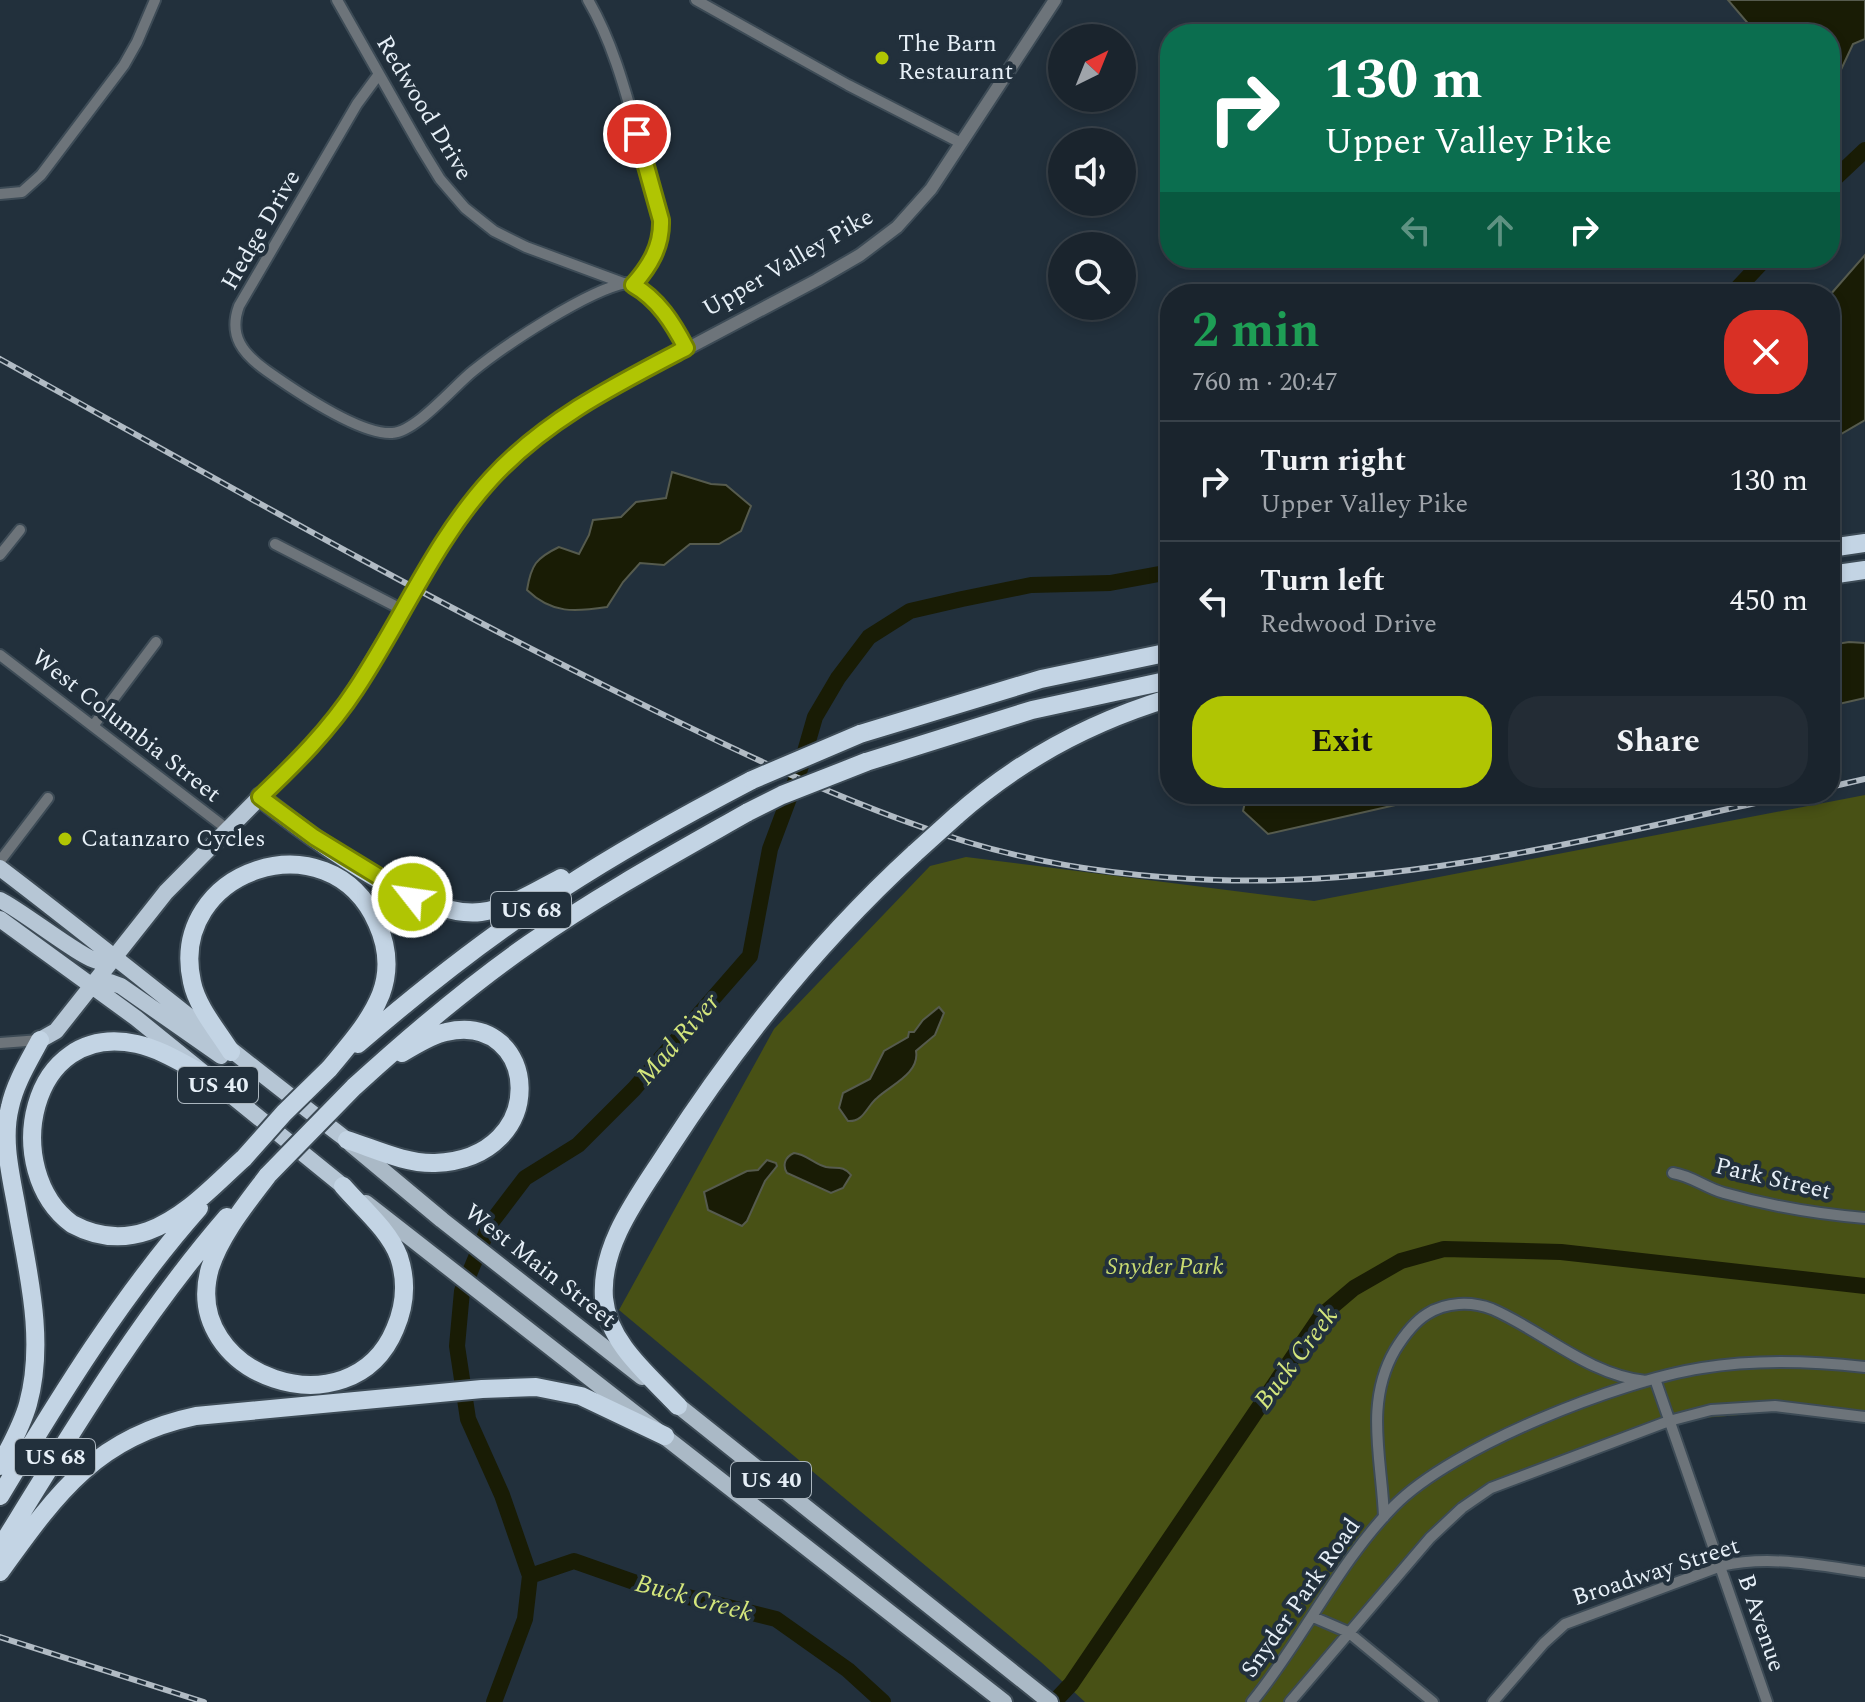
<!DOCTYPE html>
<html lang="en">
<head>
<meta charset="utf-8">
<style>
  body { margin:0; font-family:Spectral,serif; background:#232c35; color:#f1f3f6; height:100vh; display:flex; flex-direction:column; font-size:30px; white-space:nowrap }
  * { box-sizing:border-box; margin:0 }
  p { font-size:26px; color:#9fa4aa }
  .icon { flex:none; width:44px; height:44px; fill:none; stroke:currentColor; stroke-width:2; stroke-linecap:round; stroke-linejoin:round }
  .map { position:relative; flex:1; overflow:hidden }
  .details { position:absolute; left:1160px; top:284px; width:680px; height:520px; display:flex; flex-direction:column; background:#1a242d; border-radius:32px; box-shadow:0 4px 12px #0003,0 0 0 2px #384149 }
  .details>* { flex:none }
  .guide { position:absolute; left:1160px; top:24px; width:680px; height:244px; border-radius:32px; box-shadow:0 4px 12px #0003,0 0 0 2px #384149; background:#0b6e4f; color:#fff; overflow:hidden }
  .needle { width:52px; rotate:43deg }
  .controls { position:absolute; left:1048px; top:24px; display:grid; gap:16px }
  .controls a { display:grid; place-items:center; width:88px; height:88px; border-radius:50%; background:#1a242d; box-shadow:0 4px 12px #0003,0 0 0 2px #384149; font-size:40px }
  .pin { position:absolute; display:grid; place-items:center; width:68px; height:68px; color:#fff; margin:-34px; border:4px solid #fff; border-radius:50%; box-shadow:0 2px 8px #0007 }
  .me { position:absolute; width:88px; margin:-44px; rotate:300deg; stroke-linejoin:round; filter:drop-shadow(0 0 6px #0008) }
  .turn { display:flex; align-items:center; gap:28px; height:168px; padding:0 32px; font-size:36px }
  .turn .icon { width:104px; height:104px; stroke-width:2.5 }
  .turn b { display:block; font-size:56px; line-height:68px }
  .lanes { display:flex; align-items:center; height:76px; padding:0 32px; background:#0003; justify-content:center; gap:40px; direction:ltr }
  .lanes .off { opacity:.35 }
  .round { display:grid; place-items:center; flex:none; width:84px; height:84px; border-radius:32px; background:#232c35 }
  .head { display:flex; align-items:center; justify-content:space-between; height:136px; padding:0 32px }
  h1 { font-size:48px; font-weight:700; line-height:60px; color:#1e9e55 }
  .action { display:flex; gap:16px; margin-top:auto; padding:16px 32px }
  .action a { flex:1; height:92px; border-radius:32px; background:#b0c503; color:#111; font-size:32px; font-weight:700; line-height:92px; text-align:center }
  .action a+a { background:#232c35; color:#f1f3f6 }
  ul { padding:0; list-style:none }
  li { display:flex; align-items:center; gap:24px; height:120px; padding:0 32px; border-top:2px solid #384149 }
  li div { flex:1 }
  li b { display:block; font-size:30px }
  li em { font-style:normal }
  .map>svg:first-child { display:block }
</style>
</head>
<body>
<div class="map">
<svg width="1865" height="1702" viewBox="0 0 1865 1702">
  <rect width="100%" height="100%" fill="#22303c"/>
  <path fill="#485115" d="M 1865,795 L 1865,1417 L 1811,1409 L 1669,1421 L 1491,1488 L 1405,1565 L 1289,1702 L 1085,1702 L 1041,1662 L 619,1310 L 774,1029 L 930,866 L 966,857 L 1314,901 Z"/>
  <path fill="#191c05" stroke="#565b4e" stroke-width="2" d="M 1728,0 L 1865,0 L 1865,39 L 1853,44 L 1831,91 L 1830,34 L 1757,34 Z
    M 1865,255 L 1865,420 L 1841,434 L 1830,436 L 1830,295 Z
    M 672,472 L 711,484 L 726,485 L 751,506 L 741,531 L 719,544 L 690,544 L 664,565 L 640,563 L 623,582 L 607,607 C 575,612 552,614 527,590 C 531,565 536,558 559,547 L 579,554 L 589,535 L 593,520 L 621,517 L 636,502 L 666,498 Z
    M 1849,642 L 1865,643 L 1865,698 L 1830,706 L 1830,645 Z
    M 1247,794 L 1444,794 L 1268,834 L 1243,811 Z
    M 939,1007 L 944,1013 L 935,1035 L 916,1051 C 920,1073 891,1085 877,1098 C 866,1107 864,1122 848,1121 L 839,1108 L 843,1093 L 870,1079 L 884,1051 L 908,1037 L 909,1032 L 914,1032 L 923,1020 Z
    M 794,1153 C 806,1154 814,1164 826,1167 C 837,1169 843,1165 851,1175 L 843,1188 L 831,1193 L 787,1173 C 782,1165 785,1157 794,1153 Z
    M 767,1160 L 776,1163 L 777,1166 L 765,1181 L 747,1221 L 742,1226 L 708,1210 L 704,1192 L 747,1171 L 758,1170 Z"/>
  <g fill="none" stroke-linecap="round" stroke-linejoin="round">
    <path stroke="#191c05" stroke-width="16" d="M 1830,183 L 1865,150
      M 1732,294 L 1766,258
      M 530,1576 L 574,1561 L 648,1587 L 776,1619 L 848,1670 L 883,1702
      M 494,1702 L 525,1619 L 530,1576 L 502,1495 L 468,1419 L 457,1346 L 462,1291 L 490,1224 L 525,1178 L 578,1145 L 634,1089 L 750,956 L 770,849 L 800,769 L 815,717 L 838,678 L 869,637 L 910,611 L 962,599 L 1031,585 L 1110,583 L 1170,572
      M 1054,1702 L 1071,1684 L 1321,1316 L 1354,1288 L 1401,1261 L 1444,1249 L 1561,1252 L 1865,1286"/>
    <g stroke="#3d4b56" stroke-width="14">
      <path id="minor" d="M 337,0 L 421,148 L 440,179 L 465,208 L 494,231 L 526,247 L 642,290 L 668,317 L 686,348
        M 588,0 C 617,49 630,110 646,164 C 652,184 662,210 661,231 C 660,252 646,270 633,285
        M 696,0 L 848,85 L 961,143
        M 379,74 L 357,104 L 239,306 C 228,336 243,354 267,371 C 294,390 360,435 392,433 C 416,432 454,386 473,371 C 505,345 588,290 626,283
        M 0,194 L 22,192 L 41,175 L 124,65 L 137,42 L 155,0
        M 275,544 L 403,610
        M 0,555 L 20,530
        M 0,655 L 227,829
        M 93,726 L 156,642
        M 0,861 L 48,798
        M 0,1043 L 40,1040
        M 1673,1173 C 1692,1176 1706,1188 1724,1193 C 1770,1206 1818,1214 1865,1218
        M 1655,1379 L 1767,1702
        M 1384,1517 C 1382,1460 1364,1403 1395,1350 C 1403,1337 1414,1322 1427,1314 C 1446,1302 1471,1301 1492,1309 C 1543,1331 1588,1375 1646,1381
        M 1313,1617 L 1348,1632 L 1433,1702
        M 1252,1702 C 1303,1640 1338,1563 1394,1506 C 1453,1446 1619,1381 1702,1368 C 1755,1359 1811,1361 1865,1367
        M 1290,1702 L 1430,1538 L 1462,1508 L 1491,1488 L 1669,1421 L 1711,1410 L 1775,1406 L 1865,1417
        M 1493,1702 L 1544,1643 L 1565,1624 L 1721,1566 C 1769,1555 1816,1565 1865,1572"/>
    </g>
    <g stroke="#3d4b56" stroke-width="16">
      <path id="tertiary" d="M 260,797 L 300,759 L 337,717 L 444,542 L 488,482 L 509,460 L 529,441 L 581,405 L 817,280 L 860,255 L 897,227 L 931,189 L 1055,0"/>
    </g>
    <g stroke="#3d4b56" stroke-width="20">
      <path id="primary" d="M 351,1144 L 442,1220 L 642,1377
        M 366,1203 L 1004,1702
        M 670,1399 L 1050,1702"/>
    </g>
    <g stroke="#3d4b56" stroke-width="20">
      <path id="trunk" d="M 0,868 C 117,957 230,1051 347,1140
        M 0,900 C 21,910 84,960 98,961 C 104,962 110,959 116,956
        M 0,919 L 136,1018 L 343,1186
        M 93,985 L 110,982 L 121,986 L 221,1056
        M 40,1040 L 56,1031 L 166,892 L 260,797"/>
    </g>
    <g stroke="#3d4b56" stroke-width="22">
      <path id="motorway" d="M 1830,548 L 1865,543
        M 1830,575 L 1865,570
        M 860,734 L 1041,679 L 1170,652
        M 866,762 L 1032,710 L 1170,680
        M 260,797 C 308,835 420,920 481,912 C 510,908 536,891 561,878
        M 956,816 C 1019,760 1090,722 1170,698
        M 358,1044 C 423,988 490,935 562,889 C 623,849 687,814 752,780
        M 231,1052 C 218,1031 197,1007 192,982 C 167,870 329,815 377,923 C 387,945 390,970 381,994 C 370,1022 348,1046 329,1069
        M 203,1074 C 182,1063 160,1049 137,1044 C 28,1020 0,1171 72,1224 C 96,1237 122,1240 148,1231 C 186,1217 215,1184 244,1158
        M 354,1087 C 410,1036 467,987 529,944 C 599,895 674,854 748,812
        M 347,1140 C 375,1149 406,1164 435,1163 C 553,1158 539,1011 446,1032 C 431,1035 416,1045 402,1053
        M 268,1175 C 247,1203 221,1234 210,1268 C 179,1376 351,1435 395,1329 C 405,1306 407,1281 399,1257 C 389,1230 361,1207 343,1186
        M 678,1406 C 649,1375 608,1343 604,1298 C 600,1244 640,1194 668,1150 C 738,1042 820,940 915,853
        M 0,1466 C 10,1446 22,1426 28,1404 C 46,1339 27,1269 16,1204 C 10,1172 2,1138 10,1107 C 15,1083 29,1061 40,1040
        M 0,1496 C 60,1396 122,1295 199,1208
        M 0,1548 C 71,1433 139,1319 227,1217
        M 0,1572 C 57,1493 96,1437 196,1416 L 482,1389 L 536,1387 L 581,1396 L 665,1436"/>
    </g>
    <use href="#minor" stroke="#6d747a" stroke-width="10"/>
    <use href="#tertiary" stroke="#6d747a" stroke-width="12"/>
    <use href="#primary" stroke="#aab9c6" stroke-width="16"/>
    <use href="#trunk" stroke="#b6c6d5" stroke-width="16"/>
    <use href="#motorway" stroke="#c3d4e4" stroke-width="18"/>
    <g stroke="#b1bbc4" stroke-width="6">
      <path id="rail" d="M 0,359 C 197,468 393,581 595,681 C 716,741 838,802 967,842 C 1047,866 1132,877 1215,880 C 1413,887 1605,835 1797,794
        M 1830,787 L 1865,779
        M 0,1637 L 204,1702"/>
    </g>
    <use href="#rail" stroke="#22303c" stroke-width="3" stroke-dasharray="9" stroke-linecap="butt"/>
    <g stroke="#3d4b56" stroke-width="22" stroke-linecap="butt">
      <path id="motorway-bridge" d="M 752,780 L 860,734
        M 748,812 L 782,795 L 866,762
        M 915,853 L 956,816
        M 244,1158 L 284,1113 L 329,1069
        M 268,1175 L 354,1087"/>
    </g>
    <use href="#motorway-bridge" stroke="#c3d4e4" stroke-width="18"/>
  </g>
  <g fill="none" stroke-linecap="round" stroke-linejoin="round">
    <g stroke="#728002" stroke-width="20">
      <path id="route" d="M 412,897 L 314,837 L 260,797 C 296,763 329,730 356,689 C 402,620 434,541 491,479 C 545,420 615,385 686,348 C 673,323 658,299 633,285 C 650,266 662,246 661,220 L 637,134"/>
    </g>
    <use href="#route" stroke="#b0c503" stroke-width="14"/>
  </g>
  <g fill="#b0c503" stroke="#22303c" stroke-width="3">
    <circle cx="882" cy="58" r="8"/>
    <circle cx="65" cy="839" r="8"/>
  </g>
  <g text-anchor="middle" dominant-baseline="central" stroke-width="8" stroke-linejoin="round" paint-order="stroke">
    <g fill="#22303c" stroke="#abb6bf" stroke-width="2">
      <rect x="491" y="892" width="80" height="36" rx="6"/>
      <rect x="178" y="1067" width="80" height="36" rx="6"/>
      <rect x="15" y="1439" width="80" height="36" rx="6"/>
      <rect x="731" y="1462" width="80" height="36" rx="6"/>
    </g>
    <g font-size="22" font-weight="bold" fill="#e6eff7">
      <text x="531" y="910">US 68</text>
      <text x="218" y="1085">US 40</text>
      <text x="55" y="1457">US 68</text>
      <text x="771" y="1480">US 40</text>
    </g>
    <g font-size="24" fill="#e6eff7" stroke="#22303c" text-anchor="start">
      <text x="898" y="44">The Barn<tspan x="898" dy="28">Restaurant</tspan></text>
      <text x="81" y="839">Catanzaro Cycles</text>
    </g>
    <g font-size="24" fill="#e6eff7" stroke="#22303c">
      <text transform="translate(424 108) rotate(59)">Redwood Drive</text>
      <text transform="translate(261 230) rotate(-60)">Hedge Drive</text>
      <text transform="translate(788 263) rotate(-30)">Upper Valley Pike</text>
      <text transform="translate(126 726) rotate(38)">West Columbia Street</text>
      <text transform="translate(1773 1179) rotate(13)">Park Street</text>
      <text transform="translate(540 1266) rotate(38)">West Main Street</text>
      <text transform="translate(1656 1572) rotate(-18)">Broadway Street</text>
      <text transform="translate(1301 1598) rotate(-55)">Snyder Park Road</text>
      <text transform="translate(1761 1623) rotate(71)">B Avenue</text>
    </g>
    <g font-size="24" font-style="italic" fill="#c8da70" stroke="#22303c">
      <text x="1165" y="1267">Snyder Park</text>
    </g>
    <g font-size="26" font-style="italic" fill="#d4e67c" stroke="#22303c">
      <text transform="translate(678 1039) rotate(-49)">Mad River</text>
      <text transform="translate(1296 1358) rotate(-53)">Buck Creek</text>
      <text transform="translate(694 1598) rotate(15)">Buck Creek</text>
    </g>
  </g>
</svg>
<div class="controls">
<a><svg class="needle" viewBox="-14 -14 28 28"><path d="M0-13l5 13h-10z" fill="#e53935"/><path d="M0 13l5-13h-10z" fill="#9fa4aa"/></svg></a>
<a><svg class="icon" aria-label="sound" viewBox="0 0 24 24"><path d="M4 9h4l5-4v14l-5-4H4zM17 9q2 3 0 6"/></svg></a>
<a><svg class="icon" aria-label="search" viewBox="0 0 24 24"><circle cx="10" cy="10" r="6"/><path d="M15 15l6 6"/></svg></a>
</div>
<div class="pin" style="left:637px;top:134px;background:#d93025"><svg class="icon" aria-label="arrive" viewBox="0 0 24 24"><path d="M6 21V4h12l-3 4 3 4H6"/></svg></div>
<svg class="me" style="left:412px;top:897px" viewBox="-20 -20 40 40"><circle r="17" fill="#b0c503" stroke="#fff" stroke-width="3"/><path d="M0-11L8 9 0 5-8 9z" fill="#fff"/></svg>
<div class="guide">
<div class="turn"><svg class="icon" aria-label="right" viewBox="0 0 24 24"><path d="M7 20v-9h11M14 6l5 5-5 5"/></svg><div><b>130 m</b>Upper Valley Pike</div></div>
<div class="lanes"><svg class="icon off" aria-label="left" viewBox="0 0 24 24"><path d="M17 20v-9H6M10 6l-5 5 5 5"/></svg><svg class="icon off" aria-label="ahead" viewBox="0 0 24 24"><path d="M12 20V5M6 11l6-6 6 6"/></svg><svg class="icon" aria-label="right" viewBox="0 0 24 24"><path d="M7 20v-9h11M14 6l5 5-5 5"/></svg></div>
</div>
<section class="details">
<div class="head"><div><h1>2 min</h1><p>760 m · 20:47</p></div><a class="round" style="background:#d93025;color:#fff"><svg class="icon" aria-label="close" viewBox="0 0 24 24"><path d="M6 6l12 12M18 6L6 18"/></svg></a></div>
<ul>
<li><svg class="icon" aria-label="right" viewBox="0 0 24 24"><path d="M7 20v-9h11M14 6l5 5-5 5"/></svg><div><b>Turn right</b><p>Upper Valley Pike</p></div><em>130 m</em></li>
<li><svg class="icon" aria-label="left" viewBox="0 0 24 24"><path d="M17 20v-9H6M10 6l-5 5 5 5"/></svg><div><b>Turn left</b><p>Redwood Drive</p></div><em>450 m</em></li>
</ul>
<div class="action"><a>Exit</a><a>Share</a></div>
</section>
</div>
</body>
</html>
